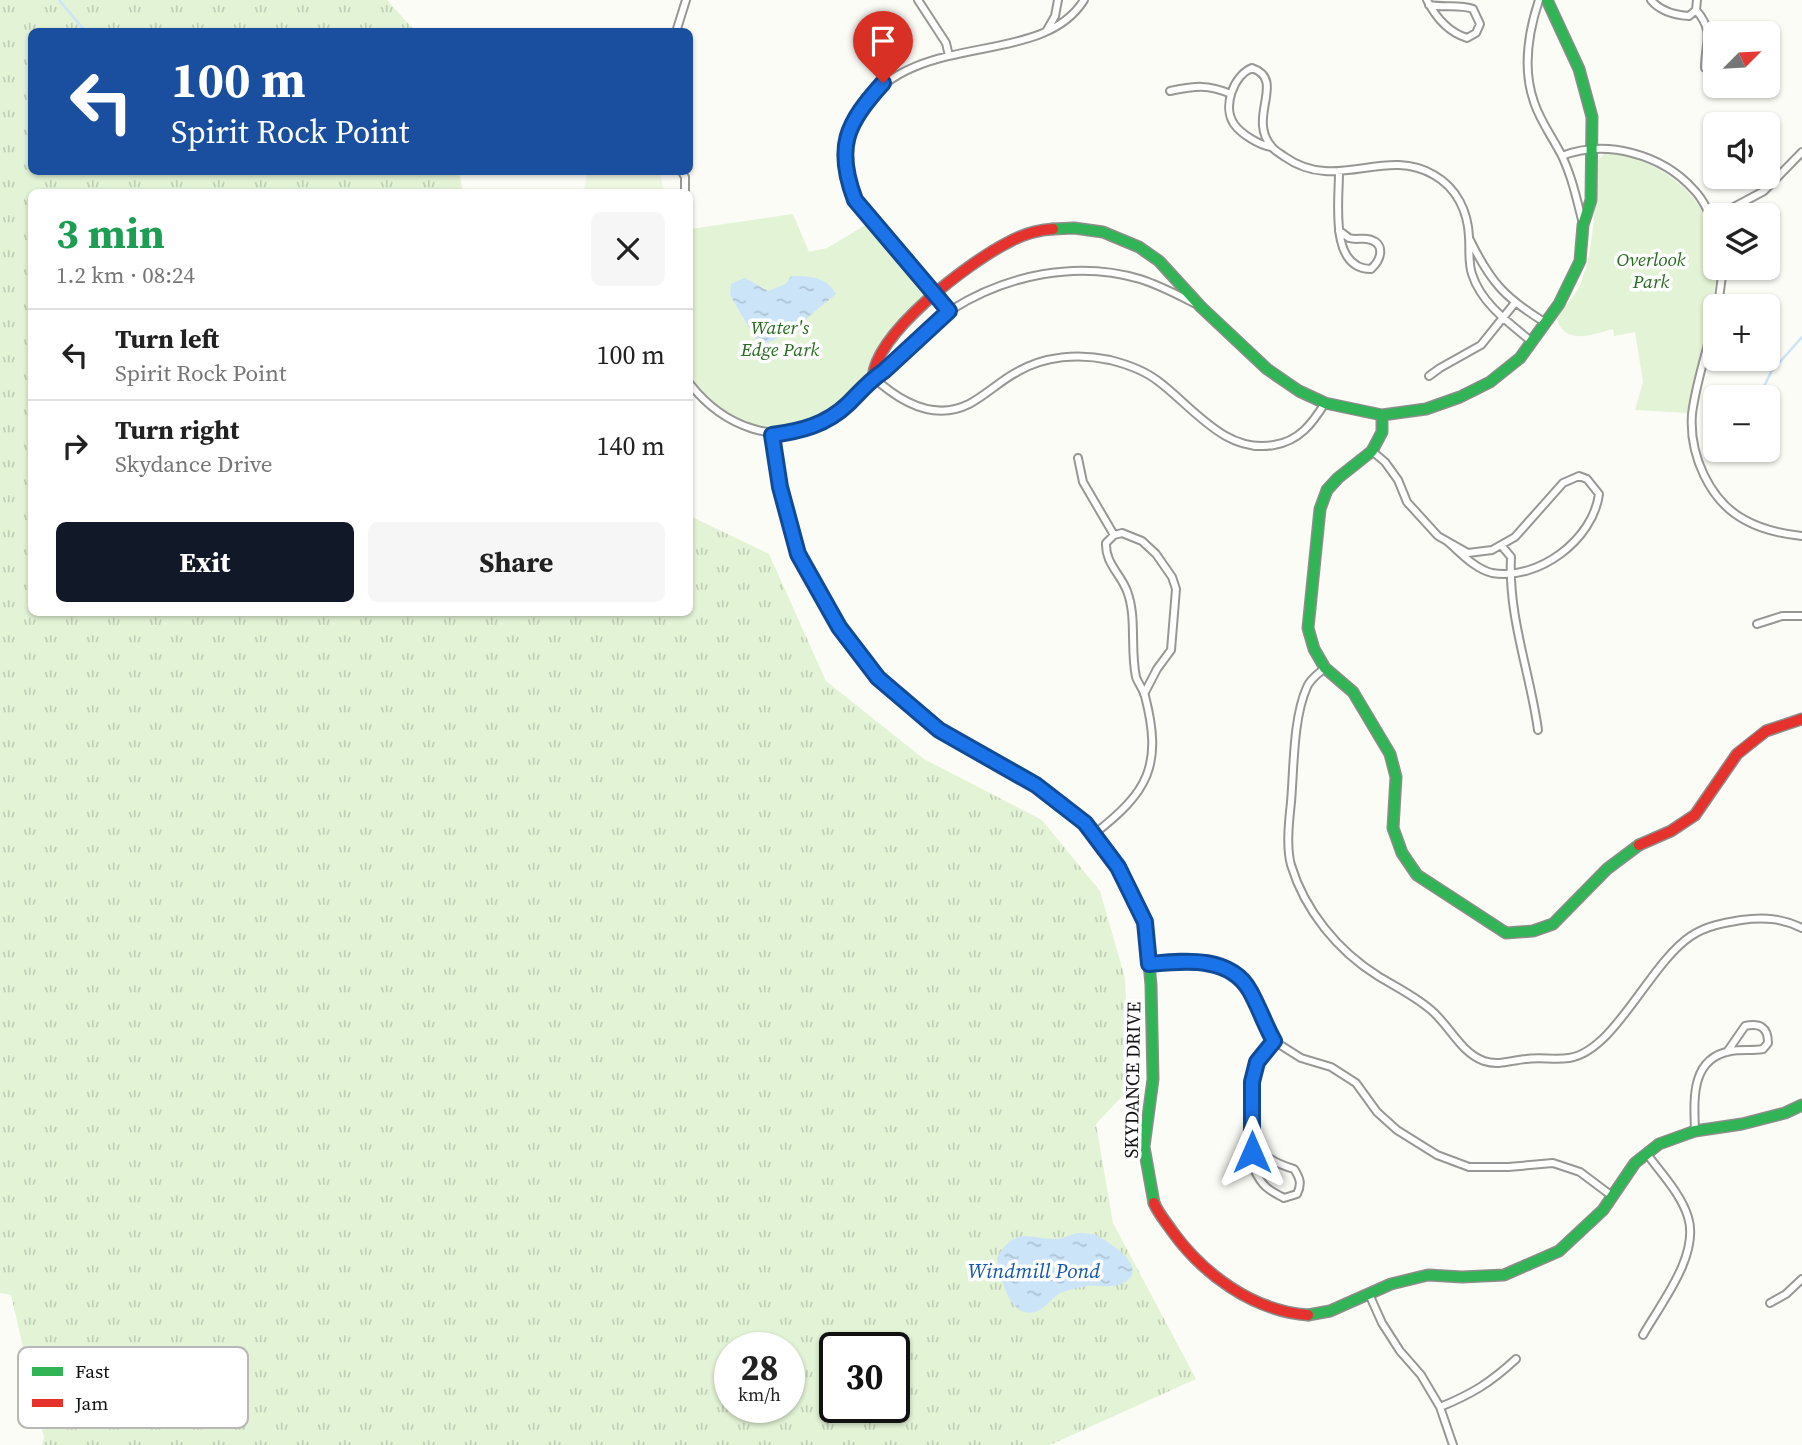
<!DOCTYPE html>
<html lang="en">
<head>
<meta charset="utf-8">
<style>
  body { margin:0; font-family:"Source Serif 4",serif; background:#f6f6f6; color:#222; height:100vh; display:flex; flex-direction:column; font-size:26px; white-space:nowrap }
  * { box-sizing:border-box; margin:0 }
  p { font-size:23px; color:#767676 }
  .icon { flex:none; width:38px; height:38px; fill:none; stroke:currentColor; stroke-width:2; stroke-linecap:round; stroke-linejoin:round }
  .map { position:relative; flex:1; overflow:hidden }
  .panel { position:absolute; left:28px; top:189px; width:665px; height:427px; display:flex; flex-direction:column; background:#fff; border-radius:10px; box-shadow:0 2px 5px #0004 }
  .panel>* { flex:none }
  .guide { position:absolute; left:28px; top:28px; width:665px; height:147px; border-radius:10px; box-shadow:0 2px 5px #0004; background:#1a4fa0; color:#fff; overflow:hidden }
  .needle { width:46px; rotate:66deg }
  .buttons { position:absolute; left:1703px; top:21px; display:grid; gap:14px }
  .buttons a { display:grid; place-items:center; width:77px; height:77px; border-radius:10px; background:#fff; box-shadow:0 2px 5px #0004; font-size:35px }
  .speed { position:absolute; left:714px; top:1332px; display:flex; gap:14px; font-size:35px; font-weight:700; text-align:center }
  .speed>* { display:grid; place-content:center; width:91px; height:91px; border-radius:50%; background:#fff; box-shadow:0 2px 5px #0004; line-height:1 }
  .speed small { font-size:18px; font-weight:400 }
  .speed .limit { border:4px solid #111; border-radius:10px; background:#fff; color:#111 }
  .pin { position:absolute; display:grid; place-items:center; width:60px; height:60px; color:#fff; margin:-72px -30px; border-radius:50% 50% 50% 0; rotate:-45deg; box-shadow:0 0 7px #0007 }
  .pin .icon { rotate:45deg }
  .me { position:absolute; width:77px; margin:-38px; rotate:0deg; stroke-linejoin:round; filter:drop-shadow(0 0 5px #0008) }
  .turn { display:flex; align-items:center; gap:24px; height:147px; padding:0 28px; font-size:32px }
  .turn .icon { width:91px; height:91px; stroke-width:2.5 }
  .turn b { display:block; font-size:49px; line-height:60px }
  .round { display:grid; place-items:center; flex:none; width:74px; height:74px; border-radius:10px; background:#f6f6f6 }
  .overview { display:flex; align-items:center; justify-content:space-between; height:119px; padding:0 28px }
  h1 { font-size:42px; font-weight:700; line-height:52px; color:#1e9e55 }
  .action { display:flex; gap:14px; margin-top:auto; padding:14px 28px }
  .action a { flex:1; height:80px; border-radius:10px; background:#111827; color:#fff; font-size:28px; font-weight:700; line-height:80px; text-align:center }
  .action a+a { background:#f6f6f6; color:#222 }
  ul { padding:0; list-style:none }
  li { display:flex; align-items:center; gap:21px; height:91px; padding:0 28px; border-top:2px solid #e0e0e0 }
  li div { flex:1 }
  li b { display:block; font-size:26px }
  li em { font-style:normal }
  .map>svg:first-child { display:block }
</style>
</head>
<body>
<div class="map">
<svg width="1802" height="1445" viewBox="0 0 1802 1445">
  <defs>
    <pattern id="grass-tufts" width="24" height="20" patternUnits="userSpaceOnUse" patternTransform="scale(1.75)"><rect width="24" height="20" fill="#e3f3d6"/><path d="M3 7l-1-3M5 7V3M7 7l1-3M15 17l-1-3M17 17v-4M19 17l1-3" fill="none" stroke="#c2cfb7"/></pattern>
    <pattern id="water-ripples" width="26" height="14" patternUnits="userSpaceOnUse" patternTransform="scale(1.75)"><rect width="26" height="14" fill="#cce4f8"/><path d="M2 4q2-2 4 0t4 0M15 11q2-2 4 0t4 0" fill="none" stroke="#aec3d4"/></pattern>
  </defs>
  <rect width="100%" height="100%" fill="#fcfcf7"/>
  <path fill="url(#grass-tufts)" fill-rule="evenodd" d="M 0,0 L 387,0 L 415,31 L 32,32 L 32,172 L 459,172 L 463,192 L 32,192 L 32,612 L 690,612 L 690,516 L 769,554 L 826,681 L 924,759 L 1042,820 L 1100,891 L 1125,978 L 1130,1088 L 1096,1124 L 1113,1223 L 1196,1379 L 1050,1445 L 42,1445 L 44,1438 L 11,1295 L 0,1293 ZM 730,1348 L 789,1348 L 789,1407 L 730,1407 ZM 835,1348 L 894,1348 L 894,1407 L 835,1407 Z"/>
  <path fill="#e3f3d6" d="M 1605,153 C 1653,156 1704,191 1714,240 C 1716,249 1715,259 1715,268 L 1718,268 L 1707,332 L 1687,413 L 1635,410 L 1643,382 L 1635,332 L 1614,336 L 1613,329 C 1594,334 1566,346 1557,320 C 1563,305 1574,299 1580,285 C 1596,246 1594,201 1597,161 Z
    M 793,214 L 809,252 L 827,248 L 867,224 L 924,287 L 924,298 C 916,307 907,316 899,326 C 879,350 866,379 844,401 C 796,452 729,426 690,379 L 690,229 Z"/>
  <path fill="#eef7e0" d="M 587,172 L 660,172 L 664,192 L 584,192 Z"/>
  <path fill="url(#water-ripples)" d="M 791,276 C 809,276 826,276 836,294 L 808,317 L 802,327 C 785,328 776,345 758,343 L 730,295 L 731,284 L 745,278 L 768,291 L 786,284 Z
    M 1077,1233 C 1084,1233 1092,1233 1098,1236 C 1110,1243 1149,1267 1125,1282 C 1114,1289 1099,1285 1087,1286 C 1080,1287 1073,1289 1066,1291 C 1054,1294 1050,1304 1041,1309 C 1011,1327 1000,1277 997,1257 C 1017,1226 1026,1239 1056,1239 C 1062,1239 1070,1235 1077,1233 Z"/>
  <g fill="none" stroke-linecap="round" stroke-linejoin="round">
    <path stroke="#cce4f8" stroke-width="2.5" d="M 59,0 L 86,32
      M 1759,397 L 1771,372 L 1802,337"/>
    <g stroke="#979795" stroke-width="10">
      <path id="street" d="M 918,0 L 946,43 L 949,56
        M 1427,0 C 1436,18 1448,32 1467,38 L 1476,33 L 1480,24 L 1473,9 C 1460,4 1444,8 1429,5
        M 1539,0 C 1528,33 1522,68 1534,102 C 1540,121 1553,138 1562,156 C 1572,177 1577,200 1583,224
        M 1651,0 C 1660,11 1675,15 1689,16 L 1696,10 L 1697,0
        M 1696,10 C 1715,32 1705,42 1705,68
        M 1047,30 L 1055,16 L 1058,0
        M 676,32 L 686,0
        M 1170,91 C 1196,86 1207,84 1231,94
        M 1271,147 C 1259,145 1241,134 1234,124 C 1222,106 1234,75 1252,68 C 1287,80 1246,118 1272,147 C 1275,151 1281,154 1285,157 C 1336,193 1385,146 1434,175 C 1457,188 1468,212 1469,237 C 1470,250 1468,262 1472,274 C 1481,303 1509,323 1531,341
        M 1562,156 C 1606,139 1662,154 1694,190 C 1704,200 1710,215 1715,228
        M 682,172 L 685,177 L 685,192
        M 1339,173 C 1339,201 1329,269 1371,269 C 1382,259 1386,242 1367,239 C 1361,238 1355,240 1349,238 C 1346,236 1343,233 1339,231
        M 1719,215 L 1764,191 L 1802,152
        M 1470,240 C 1491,283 1505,298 1546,323
        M 1718,306 L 1723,268
        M 949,311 L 855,200 C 842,165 839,142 861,109 C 916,28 1041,69 1084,0
        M 1715,319 C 1707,350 1696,382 1692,414 C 1689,454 1709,501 1745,520 C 1763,530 1782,534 1802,536
        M 1429,376 L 1440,368 L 1481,345 L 1514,304
        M 873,377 C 899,401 933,422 969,404 C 986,395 1000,381 1017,372 C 1044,356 1079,353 1110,360 C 1126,364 1145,371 1158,381 C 1193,407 1225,454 1274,445 C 1299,441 1312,424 1325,403
        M 690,384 C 723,426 778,449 827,420 C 849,407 863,384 884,371 C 904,353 929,324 951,310 C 1006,275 1077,260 1140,279 C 1159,285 1176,294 1194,303
        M 1372,451 L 1385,462 L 1398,480 L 1407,502 L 1438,536 L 1468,553 L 1492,550 L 1515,537 L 1563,483 L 1579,476 L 1587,479 L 1599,494 C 1593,540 1538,581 1492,573 C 1475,569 1461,553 1448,542
        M 1078,458 L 1083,482 L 1114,535
        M 1501,545 L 1511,557 C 1508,617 1530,672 1538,730
        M 1757,624 L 1782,616 L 1802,616
        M 1325,668 C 1319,673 1310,679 1307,687 C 1293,718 1294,767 1291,802 C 1289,821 1286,847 1291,865 C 1305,911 1338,951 1378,976 C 1396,987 1415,996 1431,1010 C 1450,1026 1460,1052 1484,1061 C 1499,1066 1512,1060 1526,1059 C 1540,1057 1555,1060 1569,1058 C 1615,1051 1649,964 1691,936 C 1706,926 1723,923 1741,920 C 1763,917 1782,918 1802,928
        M 1094,834 C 1148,792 1163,766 1145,696 C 1143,689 1138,683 1136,677 C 1130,649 1137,617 1127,591 C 1120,573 1105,563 1106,543 L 1114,535 L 1122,533 L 1142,541 L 1156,554 L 1172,577 L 1176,589 L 1171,650 L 1157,669 L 1144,694
        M 1149,964 L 1183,961 L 1216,964 L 1236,975 L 1249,989 L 1262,1021 L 1274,1041 L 1301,1058 L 1331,1067 L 1356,1083 L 1377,1112 L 1397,1130 L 1437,1155 L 1469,1167 L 1508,1167 L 1553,1163 L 1580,1172 L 1612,1196
        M 1695,1131 C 1694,1100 1690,1058 1731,1051 C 1742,1049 1752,1051 1763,1049 L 1768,1043 C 1768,1027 1760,1023 1745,1026 L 1727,1052
        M 1251,1138 C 1262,1156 1274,1163 1294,1169 C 1300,1178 1302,1184 1297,1194 L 1284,1198 C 1268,1190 1262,1186 1254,1169 C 1248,1157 1251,1075 1257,1062 C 1261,1055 1269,1048 1274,1041
        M 1369,1294 L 1382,1323 L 1400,1351 L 1421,1375 L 1440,1407 L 1453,1445
        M 1770,1303 L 1786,1294 L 1802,1279
        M 1643,1335 C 1661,1303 1700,1255 1688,1217 C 1681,1194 1661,1173 1647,1154
        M 1440,1407 C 1472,1394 1490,1383 1516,1359"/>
    </g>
    <g stroke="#8d8d8b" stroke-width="13">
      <path id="fast" d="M 1053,229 L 1074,228 L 1103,232 L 1139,247 L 1159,261 L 1201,307 L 1267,369 L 1299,391 L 1325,403 L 1382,415 L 1426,409 L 1460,397 L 1490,382 L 1520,358 L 1559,304 L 1580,261 L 1583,225 L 1591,200 L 1592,117 L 1579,69 L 1547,0
        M 1382,415 L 1382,432 L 1372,451 L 1338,478 L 1327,490 L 1320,509 L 1308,628 L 1314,649 L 1325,668 L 1353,692 L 1390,754 L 1396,777 L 1393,828 L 1402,853 L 1417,875 L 1506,933 L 1533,931 L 1553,924 L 1607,869 L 1639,845
        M 772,435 L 780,487 L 798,554 L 839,627 L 878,678 L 939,730 L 1036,784 L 1085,823 L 1118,867 L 1145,921 L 1151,985 L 1153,1079 L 1144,1147 L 1154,1203
        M 1308,1315 L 1330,1311 L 1391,1284 L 1428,1275 L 1462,1277 L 1504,1275 L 1559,1251 L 1603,1210 L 1635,1163 L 1659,1144 L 1695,1131 L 1742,1124 L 1785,1113 L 1802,1105"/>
    </g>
    <g stroke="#8d8d8b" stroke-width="13">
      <path id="jam" d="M 873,377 C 877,332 968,263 1007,243 C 1021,235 1037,230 1053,229
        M 1639,845 L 1671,831 L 1695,815 L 1737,754 L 1766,731 L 1802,719
        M 1154,1203 C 1158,1213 1166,1222 1172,1231 C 1203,1274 1253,1311 1308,1315"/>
    </g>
    <use href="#street" stroke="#fffffe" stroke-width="6"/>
    <use href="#fast" stroke="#30b455" stroke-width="10"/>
    <use href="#jam" stroke="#e5322d" stroke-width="10"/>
  </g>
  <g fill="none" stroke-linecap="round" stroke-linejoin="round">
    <g stroke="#114b97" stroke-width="18">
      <path id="route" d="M 883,83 C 846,124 835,147 855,200 L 949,311 L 884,371 C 870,380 860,392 848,404 C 826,425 801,431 772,435 L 780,487 L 798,554 L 839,627 L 878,678 L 939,730 L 1036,785 L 1085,823 L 1118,867 L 1145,922 L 1149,964 C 1183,961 1230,955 1250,991 C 1259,1007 1265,1025 1274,1041 L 1257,1062 L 1252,1082 L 1252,1152"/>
    </g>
    <use href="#route" stroke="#1a73e8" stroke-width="12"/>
  </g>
  <g text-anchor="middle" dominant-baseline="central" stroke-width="7" stroke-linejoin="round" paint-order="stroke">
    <g font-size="19" font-style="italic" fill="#256c1d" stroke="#fff">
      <text x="1651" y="259">Overlook<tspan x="1651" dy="22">Park</tspan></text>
      <text x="780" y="327">Water's<tspan x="780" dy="22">Edge Park</tspan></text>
    </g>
    <g font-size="19" fill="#111" stroke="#fff">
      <text transform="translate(1132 1080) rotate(-89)">SKYDANCE DRIVE</text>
    </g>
    <g font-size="21" font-style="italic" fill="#1458a9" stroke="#fff">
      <text x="1034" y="1270">Windmill Pond</text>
    </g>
  </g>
  <rect x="18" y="1347" width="230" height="81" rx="10" fill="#fff" stroke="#b8b8b8" stroke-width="2"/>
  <rect x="32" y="1367" width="31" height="9" fill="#30b455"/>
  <rect x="32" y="1399" width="31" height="8" fill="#e5322d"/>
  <g font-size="19" fill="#111">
    <text x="75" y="1378">Fast</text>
    <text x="75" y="1410">Jam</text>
  </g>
</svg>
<div class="buttons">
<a><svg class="needle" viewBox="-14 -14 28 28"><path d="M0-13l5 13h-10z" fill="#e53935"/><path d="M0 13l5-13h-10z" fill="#767676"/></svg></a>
<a><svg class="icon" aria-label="sound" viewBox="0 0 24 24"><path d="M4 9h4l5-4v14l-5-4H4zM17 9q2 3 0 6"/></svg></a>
<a><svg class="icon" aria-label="layers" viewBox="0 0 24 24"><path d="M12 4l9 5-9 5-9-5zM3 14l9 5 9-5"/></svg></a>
<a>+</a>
<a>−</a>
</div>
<div class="speed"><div>28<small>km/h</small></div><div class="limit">30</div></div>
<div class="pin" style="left:883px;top:83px;background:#d93025"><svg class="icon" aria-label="arrive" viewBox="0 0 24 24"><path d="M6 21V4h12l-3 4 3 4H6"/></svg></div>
<svg class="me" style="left:1252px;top:1152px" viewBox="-20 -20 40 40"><path d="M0-17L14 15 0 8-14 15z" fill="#1a73e8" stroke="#fff" stroke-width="4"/></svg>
<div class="guide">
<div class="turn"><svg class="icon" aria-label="left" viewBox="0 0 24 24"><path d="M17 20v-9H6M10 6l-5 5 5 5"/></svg><div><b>100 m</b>Spirit Rock Point</div></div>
</div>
<section class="panel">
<div class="overview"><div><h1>3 min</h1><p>1.2 km · 08:24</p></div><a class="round"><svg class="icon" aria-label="close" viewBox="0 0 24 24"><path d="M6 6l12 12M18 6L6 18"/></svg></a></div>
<ul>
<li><svg class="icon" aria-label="left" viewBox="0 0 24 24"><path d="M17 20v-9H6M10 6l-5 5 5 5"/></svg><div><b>Turn left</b><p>Spirit Rock Point</p></div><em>100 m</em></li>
<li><svg class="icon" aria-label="right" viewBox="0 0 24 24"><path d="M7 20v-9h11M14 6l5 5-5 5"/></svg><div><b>Turn right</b><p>Skydance Drive</p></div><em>140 m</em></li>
</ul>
<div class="action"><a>Exit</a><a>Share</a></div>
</section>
</div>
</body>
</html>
